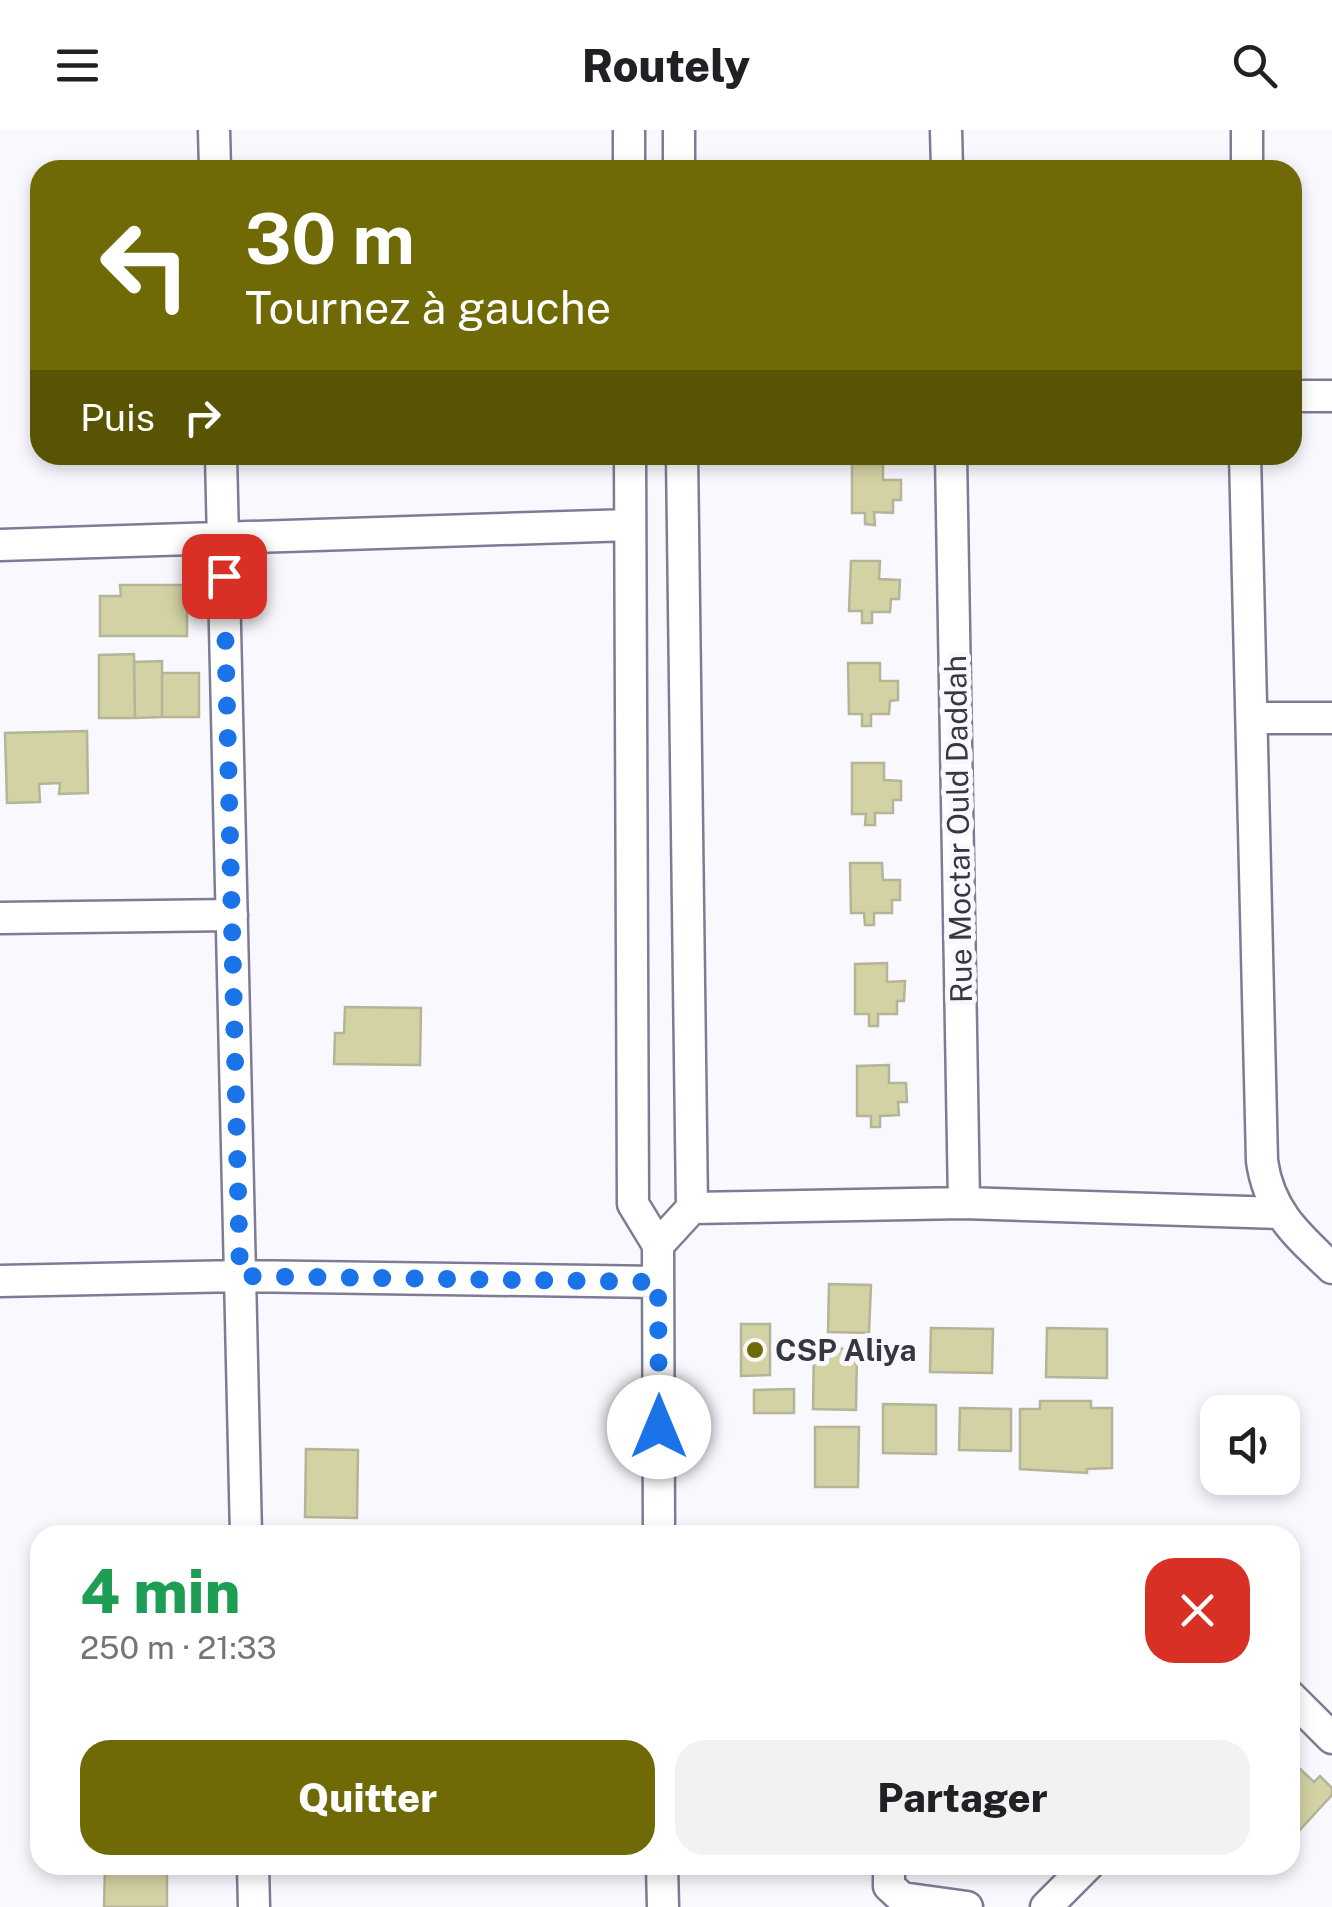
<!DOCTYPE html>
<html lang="fr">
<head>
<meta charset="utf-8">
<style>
  body { margin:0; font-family:"Public Sans",sans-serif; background:#f2f2f2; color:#202124; height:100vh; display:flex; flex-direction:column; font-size:38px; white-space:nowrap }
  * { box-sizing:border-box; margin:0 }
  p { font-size:32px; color:#757577 }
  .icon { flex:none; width:55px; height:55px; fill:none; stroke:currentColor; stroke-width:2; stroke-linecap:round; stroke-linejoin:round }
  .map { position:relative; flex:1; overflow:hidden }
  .side { position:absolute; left:30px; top:1395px; width:1270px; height:350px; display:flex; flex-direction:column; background:#fff; border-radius:30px; box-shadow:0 5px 15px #0003 }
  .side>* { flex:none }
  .guide { position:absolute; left:30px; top:30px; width:1272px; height:305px; border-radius:30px; box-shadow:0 5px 15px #0003; background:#6f6a05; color:#fff; overflow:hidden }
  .tools { position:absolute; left:1200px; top:1265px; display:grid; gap:20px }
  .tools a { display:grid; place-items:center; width:100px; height:100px; border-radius:20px; background:#fff; box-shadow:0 5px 15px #0003; font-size:50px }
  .pin { position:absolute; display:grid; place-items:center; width:85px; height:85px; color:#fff; margin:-42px; border-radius:20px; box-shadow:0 5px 15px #0006 }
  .me { position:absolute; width:110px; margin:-55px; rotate:0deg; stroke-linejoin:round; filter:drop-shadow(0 0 8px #0008) }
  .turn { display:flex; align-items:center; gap:35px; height:210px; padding:0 50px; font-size:45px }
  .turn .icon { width:130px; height:130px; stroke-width:2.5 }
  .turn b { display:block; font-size:70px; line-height:85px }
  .then { display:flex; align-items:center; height:95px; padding:0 50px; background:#0003; gap:20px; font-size:38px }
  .round { display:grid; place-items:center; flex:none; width:105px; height:105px; border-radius:30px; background:#f2f2f2 }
  .overview { display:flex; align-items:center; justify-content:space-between; height:170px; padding:0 50px }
  h1 { font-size:60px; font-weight:800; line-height:75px; color:#1e9e55 }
  .cta { display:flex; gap:20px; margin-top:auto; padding:20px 50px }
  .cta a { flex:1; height:115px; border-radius:30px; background:#6f6a05; color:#fff; font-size:40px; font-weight:800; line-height:115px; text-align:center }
  .cta a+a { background:#f2f2f2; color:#202124 }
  header { display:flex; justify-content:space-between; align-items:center; height:130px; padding:0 50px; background:#fff; font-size:45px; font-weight:800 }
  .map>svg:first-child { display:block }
</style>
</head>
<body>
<header><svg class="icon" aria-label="menu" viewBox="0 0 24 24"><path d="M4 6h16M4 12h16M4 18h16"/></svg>Routely<svg class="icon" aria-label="search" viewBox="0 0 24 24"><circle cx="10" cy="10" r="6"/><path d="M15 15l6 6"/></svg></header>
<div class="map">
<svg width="1332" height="1777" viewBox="0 0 1332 1777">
  <rect width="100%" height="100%" fill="#f8f8fe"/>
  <path fill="#d3d2a4" stroke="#b4b497" stroke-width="2.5" d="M 852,332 L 883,332 L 883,350 L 901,350 L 901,370 L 893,370 L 893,383 L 874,382 L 875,395 L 865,394 L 865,383 L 852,383 Z
    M 851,431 L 880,431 L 879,449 L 900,450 L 899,469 L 891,469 L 890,482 L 872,482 L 872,493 L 862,493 L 862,481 L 849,481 Z
    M 120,455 L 187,455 L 187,506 L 100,506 L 100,466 L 121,466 Z
    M 134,524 L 135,588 L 99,588 L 99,525 Z
    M 162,531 L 162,587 L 135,588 L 134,532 Z
    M 848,533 L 880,533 L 880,551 L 898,551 L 898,570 L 890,571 L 889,584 L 871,584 L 871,596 L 862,596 L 862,584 L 849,584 Z
    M 162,543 L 199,543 L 199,587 L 162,587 Z
    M 87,601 L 88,663 L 59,664 L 60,653 L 39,654 L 40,672 L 7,673 L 5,603 Z
    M 852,633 L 884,633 L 884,650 L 901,651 L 901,670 L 893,670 L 893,683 L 875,683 L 875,695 L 865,695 L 866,684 L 852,684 Z
    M 850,733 L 882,733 L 883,750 L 900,750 L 900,770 L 892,770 L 892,783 L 874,783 L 874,795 L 865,795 L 864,783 L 851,783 Z
    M 887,833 L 887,852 L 905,851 L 904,871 L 897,871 L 897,884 L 878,884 L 878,896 L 869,896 L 869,884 L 855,884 L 855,834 Z
    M 345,877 L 421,878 L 420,935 L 334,934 L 335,903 L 344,903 Z
    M 889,935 L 889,953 L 906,953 L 907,972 L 898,972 L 899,985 L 880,986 L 880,997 L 871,997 L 871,986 L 857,986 L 857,936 Z
    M 829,1154 L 871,1155 L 869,1203 L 828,1202 Z
    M 741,1194 L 770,1194 L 770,1245 L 741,1246 Z
    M 931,1198 L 993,1199 L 992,1243 L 930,1242 Z
    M 1047,1198 L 1107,1199 L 1107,1248 L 1046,1247 Z
    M 814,1218 L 857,1219 L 856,1280 L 813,1279 Z
    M 794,1259 L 794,1283 L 754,1283 L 754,1260 Z
    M 1040,1271 L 1091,1271 L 1091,1278 L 1112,1278 L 1112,1338 L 1087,1339 L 1087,1343 L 1020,1339 L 1020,1279 L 1040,1279 Z
    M 883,1274 L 936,1275 L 936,1324 L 883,1323 Z
    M 960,1278 L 1011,1279 L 1011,1321 L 959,1320 Z
    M 815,1297 L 859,1297 L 858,1357 L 815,1357 Z
    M 306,1319 L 358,1320 L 357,1388 L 305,1387 Z
    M 1297,1636 L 1314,1652 L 1320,1646 L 1332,1658 L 1332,1665 L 1297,1703 L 1290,1697 L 1290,1643 Z
    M 105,1735 L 167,1735 L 167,1777 L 104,1777 Z"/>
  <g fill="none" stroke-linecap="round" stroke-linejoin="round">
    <g stroke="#7c7c96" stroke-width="35">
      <path id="minor" d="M 214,0 L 215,40
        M 629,0 L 629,40
        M 679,0 L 679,40
        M 946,0 L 947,40
        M 1247,40 L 1247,0
        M 1292,266 L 1332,266
        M 221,325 L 246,1405
        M 630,325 L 633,1074 L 658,1115 L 659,1405
        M 951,325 L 964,1073
        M 1245,325 L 1262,1031 C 1269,1081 1297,1105 1332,1138
        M 0,415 L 630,395
        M 1252,588 L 1332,588
        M 0,788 L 232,785
        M 692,1078 L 964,1073 L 1277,1083
        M 658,1115 L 692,1078 L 682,325
        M 0,1151 L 240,1146 L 658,1152
        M 1290,1566 L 1332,1608
        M 253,1735 L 254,1777
        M 662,1735 L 663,1777
        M 889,1735 L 889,1756 L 902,1768 L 967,1777
        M 1046,1777 L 1088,1735"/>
    </g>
    <use href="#minor" stroke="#fff" stroke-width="30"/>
  </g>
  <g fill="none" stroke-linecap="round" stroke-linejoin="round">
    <path stroke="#1a73e8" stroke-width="18" stroke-dasharray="0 32.4" d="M 224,446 L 240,1146 L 658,1152 L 659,1297"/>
  </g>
  <circle fill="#6f6a05" stroke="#f8f8fe" stroke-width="4" cx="755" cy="1220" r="10"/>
  <g text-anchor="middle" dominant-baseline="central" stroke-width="10" stroke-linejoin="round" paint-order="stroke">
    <g font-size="30" fill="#373742" stroke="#f8f8fe">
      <text transform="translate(958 699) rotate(-91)">Rue Moctar Ould Daddah</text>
    </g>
    <g font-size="30" font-weight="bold" fill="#373742" stroke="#f8f8fe" text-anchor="start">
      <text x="775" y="1220">CSP Aliya</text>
    </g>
  </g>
</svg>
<div class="tools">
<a><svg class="icon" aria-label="sound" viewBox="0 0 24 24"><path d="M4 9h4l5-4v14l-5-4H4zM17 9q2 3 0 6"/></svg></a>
</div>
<div class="pin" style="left:224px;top:446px;background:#d93025"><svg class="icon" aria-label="arrive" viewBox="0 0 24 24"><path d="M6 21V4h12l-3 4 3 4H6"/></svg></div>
<svg class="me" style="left:659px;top:1297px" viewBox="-20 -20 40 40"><circle r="19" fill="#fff"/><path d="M0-13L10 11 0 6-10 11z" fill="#1a73e8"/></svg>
<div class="guide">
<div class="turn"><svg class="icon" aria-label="left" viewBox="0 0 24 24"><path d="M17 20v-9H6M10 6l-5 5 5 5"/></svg><div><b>30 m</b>Tournez à gauche</div></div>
<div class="then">Puis<svg class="icon" aria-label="right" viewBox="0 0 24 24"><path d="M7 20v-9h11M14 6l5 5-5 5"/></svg></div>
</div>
<section class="side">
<div class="overview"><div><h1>4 min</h1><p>250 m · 21:33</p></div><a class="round" style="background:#d93025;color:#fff"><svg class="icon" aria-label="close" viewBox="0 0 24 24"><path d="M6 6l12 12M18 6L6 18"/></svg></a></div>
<div class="cta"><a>Quitter</a><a>Partager</a></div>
</section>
</div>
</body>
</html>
